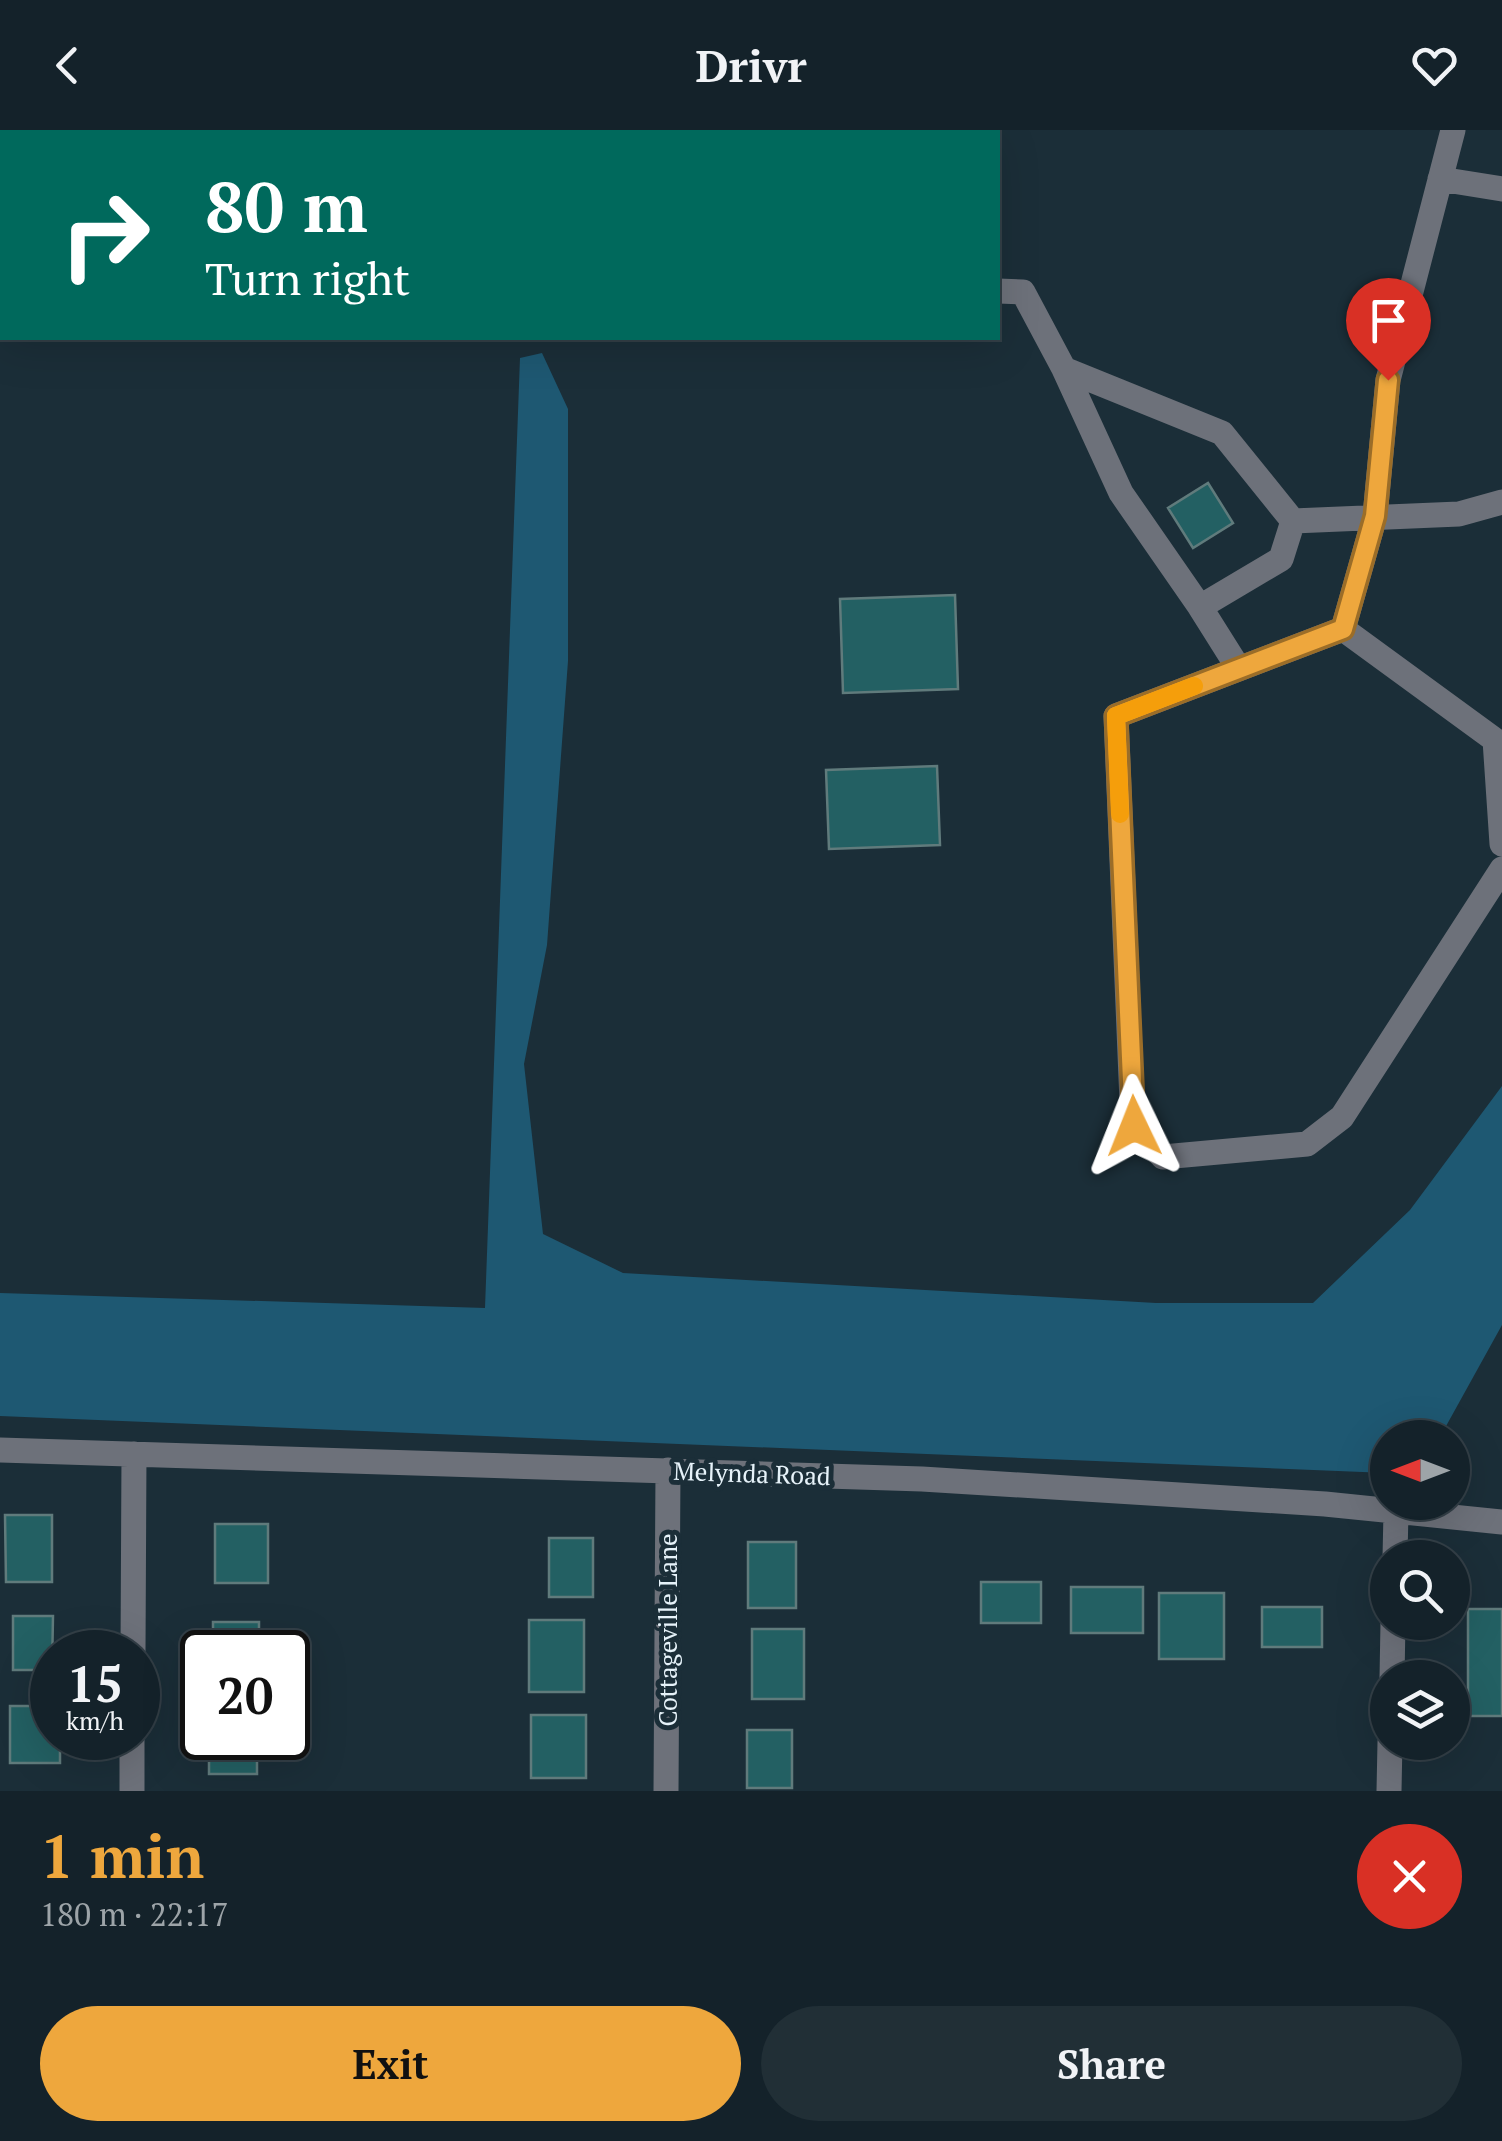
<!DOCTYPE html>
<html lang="en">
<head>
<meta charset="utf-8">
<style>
  body { margin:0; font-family:"PT Serif",serif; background:#212f36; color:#f1f3f6; height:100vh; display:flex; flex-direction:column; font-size:38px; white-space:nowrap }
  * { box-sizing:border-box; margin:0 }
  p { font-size:32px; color:#9da4a8 }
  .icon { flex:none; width:55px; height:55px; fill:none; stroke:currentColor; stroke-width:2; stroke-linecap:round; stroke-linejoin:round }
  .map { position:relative; height:1661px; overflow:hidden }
  .details { display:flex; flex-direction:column; background:#14222a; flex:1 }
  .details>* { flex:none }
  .hud { position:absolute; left:0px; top:0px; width:1000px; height:210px; box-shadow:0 10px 40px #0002,0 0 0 2px #333f47; background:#00695c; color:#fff; overflow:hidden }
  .needle { width:65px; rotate:270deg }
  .fabs { position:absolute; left:1370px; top:1290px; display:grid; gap:20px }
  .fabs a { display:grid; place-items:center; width:100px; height:100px; border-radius:50%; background:#14222a; box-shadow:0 10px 40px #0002,0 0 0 2px #333f47; font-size:50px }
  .speed { position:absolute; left:30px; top:1500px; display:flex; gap:20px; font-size:50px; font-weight:700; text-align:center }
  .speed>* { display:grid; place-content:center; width:130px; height:130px; border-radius:50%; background:#14222a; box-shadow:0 10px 40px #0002,0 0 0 2px #333f47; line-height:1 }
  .speed small { font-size:25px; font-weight:400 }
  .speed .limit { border:5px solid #111; border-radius:15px; background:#fff; color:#111 }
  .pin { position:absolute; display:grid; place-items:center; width:85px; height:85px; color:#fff; margin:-102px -42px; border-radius:50% 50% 50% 0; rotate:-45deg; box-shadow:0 0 10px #0007 }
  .pin .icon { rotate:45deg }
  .me { position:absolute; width:110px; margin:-55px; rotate:358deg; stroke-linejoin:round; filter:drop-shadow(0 0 8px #0008) }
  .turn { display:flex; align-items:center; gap:35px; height:210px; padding:0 40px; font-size:45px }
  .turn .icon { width:130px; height:130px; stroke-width:2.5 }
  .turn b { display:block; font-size:70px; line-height:85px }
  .round { display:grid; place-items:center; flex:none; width:105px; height:105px; border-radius:52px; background:#212f36 }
  .head { display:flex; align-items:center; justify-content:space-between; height:170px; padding:0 40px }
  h1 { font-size:60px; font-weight:700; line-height:75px; color:#eea73d }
  .cta { display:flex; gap:20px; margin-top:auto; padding:20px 40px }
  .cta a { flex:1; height:115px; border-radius:60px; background:#eea73d; color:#111; font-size:40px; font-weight:700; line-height:115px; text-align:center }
  .cta a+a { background:#212f36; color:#f1f3f6 }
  header { display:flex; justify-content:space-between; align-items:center; height:130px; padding:0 40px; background:#14222a; font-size:45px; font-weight:700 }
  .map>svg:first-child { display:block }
</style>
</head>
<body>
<header><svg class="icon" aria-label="back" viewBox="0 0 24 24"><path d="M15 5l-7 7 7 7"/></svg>Drivr<svg class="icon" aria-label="heart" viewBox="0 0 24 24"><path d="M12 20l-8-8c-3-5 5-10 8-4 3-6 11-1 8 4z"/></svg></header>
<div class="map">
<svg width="1502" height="1661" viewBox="0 0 1502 1661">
  <rect width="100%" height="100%" fill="#1b2e38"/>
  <path fill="#1e5872" d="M 542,223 L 568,279 L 568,531 L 547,815 L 524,934 L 543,1104 L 623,1143 L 1156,1173 L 1313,1173 L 1410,1080 L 1502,956 L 1502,1195 L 1440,1307 L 1388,1308 L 1387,1343 L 0,1286 L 0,1163 L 485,1178 L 520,228 Z"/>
  <path fill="#236063" stroke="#607b7c" stroke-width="2.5" d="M 1208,353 L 1233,393 L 1193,418 L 1168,378 Z
    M 955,465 L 958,559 L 843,563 L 840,469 Z
    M 937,636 L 940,715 L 829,719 L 826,640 Z
    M 5,1385 L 52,1385 L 52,1452 L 6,1452 Z
    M 215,1394 L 268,1394 L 268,1453 L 215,1453 Z
    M 549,1408 L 593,1408 L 593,1467 L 549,1467 Z
    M 748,1412 L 796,1412 L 796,1478 L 748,1478 Z
    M 981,1452 L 1041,1452 L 1041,1493 L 981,1493 Z
    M 1071,1457 L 1143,1457 L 1143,1503 L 1071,1503 Z
    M 1159,1463 L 1224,1463 L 1224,1529 L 1159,1529 Z
    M 1262,1477 L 1322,1477 L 1322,1517 L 1262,1517 Z
    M 1468,1479 L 1502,1479 L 1502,1586 L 1468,1586 Z
    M 13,1486 L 53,1486 L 52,1540 L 13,1540 Z
    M 529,1490 L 584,1490 L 584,1562 L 529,1562 Z
    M 213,1492 L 259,1492 L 259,1522 L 213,1522 Z
    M 752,1499 L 804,1499 L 804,1569 L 752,1569 Z
    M 10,1576 L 52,1576 L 52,1608 L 60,1608 L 60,1633 L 10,1633 Z
    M 531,1585 L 586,1585 L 586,1648 L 531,1648 Z
    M 747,1600 L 792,1600 L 792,1658 L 747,1658 Z
    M 209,1608 L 257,1608 L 257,1644 L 209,1644 Z"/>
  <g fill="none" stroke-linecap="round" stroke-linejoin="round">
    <path stroke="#6d717a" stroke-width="25" d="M 1453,0 L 1388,250 L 1375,386 L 1343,499 L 1116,586 L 1133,996 L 1163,1027 L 1307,1014 L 1342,987 L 1502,739
      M 1440,49 L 1502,59
      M 0,121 L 2,121
      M 998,161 L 1023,162 L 1064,239 L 1121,363 L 1200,477 L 1281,429 L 1293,391 L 1222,303 L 1064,239
      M 1293,391 L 1459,384 L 1502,372
      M 1200,477 L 1239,539
      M 1343,499 L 1495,610 L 1502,714
      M 0,1320 L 922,1349 L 1325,1374 L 1502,1392
      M 1395,1428 L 1396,1381
      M 133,1522 L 134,1324
      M 1392,1548 L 1393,1492
      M 132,1661 L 132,1608
      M 666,1661 L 668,1340
      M 1389,1661 L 1390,1612"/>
  </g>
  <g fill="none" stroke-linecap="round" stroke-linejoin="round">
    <g stroke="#9b6d28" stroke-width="25">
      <path id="route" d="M 1134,996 L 1116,586 L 1343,499 L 1375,386 L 1388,250"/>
    </g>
    <use href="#route" stroke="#eea73d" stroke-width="18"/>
    <path stroke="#f59e0b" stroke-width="18" d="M 1120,684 L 1116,586 L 1194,556"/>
  </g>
  <g text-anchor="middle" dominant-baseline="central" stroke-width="10" stroke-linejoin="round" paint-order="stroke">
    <g font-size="25" fill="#e6f2f9" stroke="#1b2e38">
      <text transform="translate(752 1343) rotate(2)">Melynda Road</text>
      <text transform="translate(667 1500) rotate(-90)">Cottageville Lane</text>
    </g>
  </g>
</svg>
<div class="fabs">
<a><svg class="needle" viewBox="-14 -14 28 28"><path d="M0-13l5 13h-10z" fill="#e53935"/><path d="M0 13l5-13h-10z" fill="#9da4a8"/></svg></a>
<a><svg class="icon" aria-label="search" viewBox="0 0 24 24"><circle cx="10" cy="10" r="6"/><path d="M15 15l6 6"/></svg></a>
<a><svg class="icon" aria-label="layers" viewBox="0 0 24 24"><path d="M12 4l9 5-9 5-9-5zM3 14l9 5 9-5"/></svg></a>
</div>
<div class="speed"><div>15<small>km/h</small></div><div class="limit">20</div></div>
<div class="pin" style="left:1388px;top:250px;background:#d93025"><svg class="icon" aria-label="arrive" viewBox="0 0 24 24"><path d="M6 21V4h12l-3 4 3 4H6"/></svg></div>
<svg class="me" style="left:1134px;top:996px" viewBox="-20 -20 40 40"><path d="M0-17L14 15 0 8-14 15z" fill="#eea73d" stroke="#fff" stroke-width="4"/></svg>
<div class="hud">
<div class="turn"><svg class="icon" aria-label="right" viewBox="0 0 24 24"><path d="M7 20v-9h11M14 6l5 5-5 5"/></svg><div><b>80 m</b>Turn right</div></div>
</div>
</div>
<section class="details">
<div class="head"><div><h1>1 min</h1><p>180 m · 22:17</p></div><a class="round" style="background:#d93025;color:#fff"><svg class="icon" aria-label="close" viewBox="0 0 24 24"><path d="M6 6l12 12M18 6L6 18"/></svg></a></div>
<div class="cta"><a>Exit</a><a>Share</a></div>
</section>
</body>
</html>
